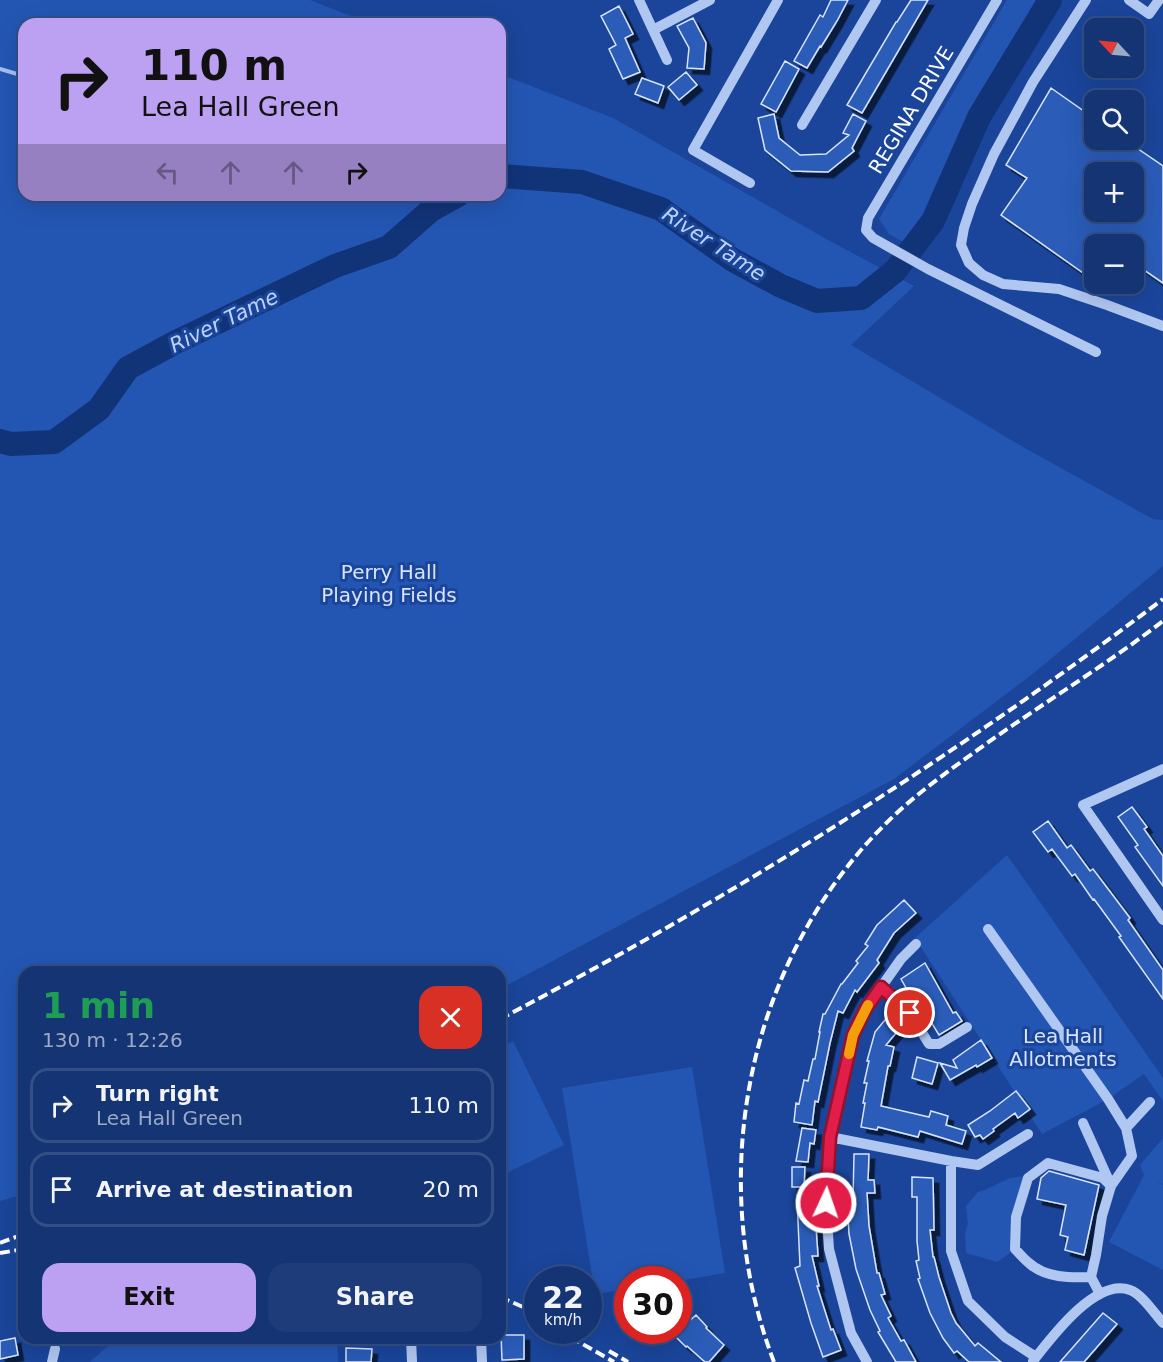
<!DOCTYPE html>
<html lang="en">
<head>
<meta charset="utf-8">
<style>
  body { margin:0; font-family:"DejaVu Sans",sans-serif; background:#1d3c79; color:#f1f3f6; height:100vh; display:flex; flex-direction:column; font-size:22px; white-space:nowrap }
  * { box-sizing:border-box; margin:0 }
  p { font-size:20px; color:#9daac5 }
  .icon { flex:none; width:33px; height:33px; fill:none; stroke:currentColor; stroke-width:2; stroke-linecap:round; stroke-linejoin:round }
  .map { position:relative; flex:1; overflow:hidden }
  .panel { position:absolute; left:18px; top:966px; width:488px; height:378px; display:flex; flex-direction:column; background:#143474; border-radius:18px; box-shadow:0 6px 24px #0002,0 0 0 2px #334f86 }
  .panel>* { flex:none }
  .banner { position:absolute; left:18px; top:18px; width:488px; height:183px; border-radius:18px; box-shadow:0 6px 24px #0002,0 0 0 2px #334f86; background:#bca0f2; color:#111; overflow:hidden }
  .needle { width:39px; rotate:296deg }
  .controls { position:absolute; left:1084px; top:18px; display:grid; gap:12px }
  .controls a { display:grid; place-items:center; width:60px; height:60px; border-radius:12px; background:#143474; box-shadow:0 6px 24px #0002,0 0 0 2px #334f86; font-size:30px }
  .speed { position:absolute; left:524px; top:1266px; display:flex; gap:12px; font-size:30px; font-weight:700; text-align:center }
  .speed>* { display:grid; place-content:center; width:78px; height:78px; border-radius:50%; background:#143474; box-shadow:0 6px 24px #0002,0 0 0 2px #334f86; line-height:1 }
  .speed small { font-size:15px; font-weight:400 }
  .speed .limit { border:9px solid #d22; background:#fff; color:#111 }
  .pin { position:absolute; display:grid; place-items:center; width:51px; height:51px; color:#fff; margin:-26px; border:3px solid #fff; border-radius:50%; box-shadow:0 2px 6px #0007 }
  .me { position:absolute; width:66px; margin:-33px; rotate:3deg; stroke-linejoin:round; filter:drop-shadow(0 0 4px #0008) }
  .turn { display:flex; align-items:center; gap:21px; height:126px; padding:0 24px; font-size:27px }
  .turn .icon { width:78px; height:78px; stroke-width:2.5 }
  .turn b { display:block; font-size:42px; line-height:51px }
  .lanes { display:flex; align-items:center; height:57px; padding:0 24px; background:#0003; justify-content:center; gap:30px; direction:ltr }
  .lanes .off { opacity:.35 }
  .round { display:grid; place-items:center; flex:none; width:63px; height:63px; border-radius:18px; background:#1d3c79 }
  .summary { display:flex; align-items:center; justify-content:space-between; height:102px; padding:0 24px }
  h1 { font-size:36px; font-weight:800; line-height:45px; color:#1e9e55 }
  .primary-button { display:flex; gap:12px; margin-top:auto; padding:12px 24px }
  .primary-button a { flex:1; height:69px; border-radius:18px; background:#bca0f2; color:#111; font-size:24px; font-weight:800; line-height:69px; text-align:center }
  .primary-button a+a { background:#1d3c79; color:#f1f3f6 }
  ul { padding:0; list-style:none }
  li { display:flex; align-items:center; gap:18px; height:75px; margin:0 12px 9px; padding:0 12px; border:3px solid #334f86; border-radius:18px }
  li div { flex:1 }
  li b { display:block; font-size:22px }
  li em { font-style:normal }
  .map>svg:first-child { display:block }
</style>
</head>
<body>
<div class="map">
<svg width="1163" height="1362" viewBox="0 0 1163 1362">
  <defs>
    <filter id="shadow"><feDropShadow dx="5.5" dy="5.5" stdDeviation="0" flood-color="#0009"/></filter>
  </defs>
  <rect width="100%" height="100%" fill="#1a459a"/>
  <path fill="#2356b3" d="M 0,0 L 310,0 L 371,24 L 24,24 L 24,195 L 500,195 L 500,74 L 613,118 L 830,241 L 914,286 L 851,345 L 1023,447 L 1153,519 L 1163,520 L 1163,566 L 1035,672 L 894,779 L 500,989 L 500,972 L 24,972 L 24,1194 L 0,1201 Z
    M 1007,0 L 1041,0 L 996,68 L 946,164 L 926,211 L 904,242 L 889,234 L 879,219 Z
    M 1007,855 L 1163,1078 L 1163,1101 L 1144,1074 L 1108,1099 L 1042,1134 L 915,938 Z
    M 513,1041 L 564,1145 L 500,1176 L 500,1048 Z
    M 692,1067 L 725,1273 L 678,1281 L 678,1280 L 627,1280 L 627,1289 L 595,1294 L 562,1088 Z
    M 1163,1138 L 1163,1184 L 1156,1181 L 1163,1185 L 1163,1270 L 1109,1242 L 1144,1175 L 1140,1165 Z
    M 1024,1176 L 1010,1237 L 1010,1253 L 997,1262 L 966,1253 L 965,1233 L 968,1224 L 966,1206 L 978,1192 L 985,1190 L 1010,1178 Z
    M 117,1338 L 337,1338 L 338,1362 L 90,1362 Z"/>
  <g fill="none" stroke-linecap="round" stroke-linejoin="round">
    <path stroke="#a3c0f3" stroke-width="4" d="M 0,69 L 24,76"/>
    <path stroke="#113378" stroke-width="24" d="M 500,176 L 582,182 L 661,209 L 733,260 L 781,286 L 817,301 L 861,298 L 895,271 L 933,221 L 979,117 L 1050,0
      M 0,441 L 11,444 L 54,442 L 99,409 L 128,368 L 176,342 L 335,266 L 389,247 L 431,210 L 458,195"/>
  </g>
  <path fill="#295bb8" stroke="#d7e4fc" stroke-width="1.5" fill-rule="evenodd" filter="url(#shadow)" d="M 831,0 L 848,0 L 837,21 L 821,47 L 820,46 L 807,68 L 794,61 L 820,15 L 823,17 Z
    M 911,0 L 928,0 L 862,113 L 847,105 L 896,22 L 897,22 Z
    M 619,6 L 633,34 L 625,38 L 640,72 L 623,79 L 609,49 L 616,45 L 601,16 Z
    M 693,18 L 706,43 L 704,69 L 687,68 L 689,48 L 677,26 Z
    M 785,61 L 799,69 L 776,112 L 761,104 Z
    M 686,72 L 697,85 L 679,100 L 668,87 Z
    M 642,78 L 664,86 L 658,103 L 635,94 Z
    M 1051,88 L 1095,119 L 1095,140 L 1125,140 L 1163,166 L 1163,283 L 1134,263 L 1134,244 L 1095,244 L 1095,263 L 1086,275 L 1001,215 L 1027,178 L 1006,165 ZM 1095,172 L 1134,172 L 1134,212 L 1095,212 Z
    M 774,114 L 779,138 L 800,155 L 826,154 L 849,135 L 843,133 L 853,114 L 866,121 L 852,148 L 854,151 L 828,172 L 791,171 L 765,150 L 758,118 Z
    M 1132,807 L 1147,827 L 1144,829 L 1163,856 L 1163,886 L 1135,847 L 1138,845 L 1118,817 Z
    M 1048,821 L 1067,848 L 1071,845 L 1090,871 L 1093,869 L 1130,918 L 1128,920 L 1163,970 L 1163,999 L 1119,937 L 1121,936 L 1094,899 L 1093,900 L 1075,874 L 1072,876 L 1052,849 L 1048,852 L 1033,832 Z
    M 904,900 L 916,913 L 894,933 L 877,960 L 879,963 L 857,992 L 855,990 L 843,1013 L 838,1011 L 830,1043 L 818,1102 L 815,1101 L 812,1125 L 794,1122 L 796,1103 L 799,1104 L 804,1080 L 808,1081 L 813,1059 L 815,1059 L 820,1032 L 819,1032 L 823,1014 L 825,1014 L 841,984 L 842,984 L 858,963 L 856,961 L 868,946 L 865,944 L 877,925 Z
    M 925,963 L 953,1013 L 956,1012 L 962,1021 L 939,1035 L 912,991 L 909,993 L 901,979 Z
    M 894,1009 L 906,1021 L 886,1045 L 894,1047 L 890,1066 L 888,1066 L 881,1106 L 929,1117 L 931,1111 L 948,1116 L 946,1125 L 966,1131 L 962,1144 L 920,1131 L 918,1137 L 878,1127 L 877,1130 L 861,1127 L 865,1103 L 863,1103 L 867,1083 L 864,1083 L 869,1061 L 867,1061 L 875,1032 Z
    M 981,1040 L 992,1058 L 977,1067 L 976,1065 L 950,1080 L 940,1063 L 957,1068 L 953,1060 Z
    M 917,1057 L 938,1063 L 932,1084 L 912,1078 Z
    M 1016,1091 L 1030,1109 L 1018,1118 L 1015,1113 L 993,1129 L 994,1131 L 983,1139 L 980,1135 L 975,1137 L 968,1125 L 990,1111 Z
    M 802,1128 L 816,1130 L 814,1144 L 810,1143 L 808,1162 L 796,1161 Z
    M 854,1154 L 869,1154 L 868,1180 L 874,1180 L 875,1193 L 867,1193 L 869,1226 L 877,1273 L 879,1273 L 885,1294 L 881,1295 L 891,1316 L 888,1318 L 901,1341 L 904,1340 L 916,1362 L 896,1362 L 878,1332 L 880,1331 L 870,1310 L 856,1269 L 849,1234 L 847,1199 L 853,1199 Z
    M 792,1167 L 805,1167 L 804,1187 L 792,1187 Z
    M 1049,1171 L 1099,1185 L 1084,1255 L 1065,1250 L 1068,1237 L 1060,1235 L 1066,1205 L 1037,1199 L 1041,1178 Z
    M 912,1177 L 933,1178 L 934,1230 L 930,1230 L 933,1257 L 934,1257 L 939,1277 L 951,1313 L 956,1323 L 975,1346 L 978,1343 L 1001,1362 L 969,1362 L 957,1351 L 954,1353 L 943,1338 L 930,1313 L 918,1279 L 920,1278 L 916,1261 L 919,1260 L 917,1241 L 917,1197 L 912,1197 Z
    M 814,1198 L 818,1256 L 812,1256 L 819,1286 L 817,1286 L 831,1330 L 833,1329 L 841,1350 L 823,1357 L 811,1323 L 795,1268 L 800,1266 L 797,1199 Z
    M 1103,1313 L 1117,1324 L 1084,1362 L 1060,1362 Z
    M 696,1315 L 707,1327 L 706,1328 L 724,1345 L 709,1362 L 705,1362 L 687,1346 L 686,1347 L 674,1335 Z
    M 501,1335 L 524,1335 L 524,1359 L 502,1360 Z
    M 15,1338 L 18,1355 L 0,1359 L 0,1341 Z
    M 346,1348 L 372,1349 L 371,1362 L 346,1362 Z"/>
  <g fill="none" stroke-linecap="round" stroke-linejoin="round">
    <path stroke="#b0c7f1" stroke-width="10" d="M 639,0 L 667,60
      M 997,0 L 868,218 L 866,230 L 873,238 L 928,269 L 1096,352
      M 1086,0 L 1033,82 L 994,154 L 972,204 L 964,228 L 961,245 L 969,263 L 983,275 L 1003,284 L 1059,289 L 1107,305 L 1163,326
      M 1129,0 L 1149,14 L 1159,0
      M 653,30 L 710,0
      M 802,125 L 876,0
      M 750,183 L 693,150 L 778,0
      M 1163,769 L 1083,805 L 1163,920
      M 988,929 L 1108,1099 L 1126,1128 L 1132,1156 L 1111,1186 L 1102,1216 L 1096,1255 L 1091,1277 L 1100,1294
      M 881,987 L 910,1013 L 929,1044 L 939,1044 L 967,1027
      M 1083,1123 L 1110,1183
      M 1126,1128 L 1150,1102
      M 830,1137 L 951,1161 L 978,1165 L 1028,1134
      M 951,1161 L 951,1251 L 968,1301 L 1005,1337 L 1036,1357
      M 1091,1277 C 1071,1278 1045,1278 1029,1263 C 1024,1259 1020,1254 1015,1249 L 1016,1217 L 1028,1178 L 1048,1163 L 1103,1178 L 1111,1186
      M 411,1338 L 412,1362
      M 481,1338 L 482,1362
      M 1033,1361 C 1051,1338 1096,1277 1130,1290 C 1142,1294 1154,1313 1163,1323
      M 52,1362 L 55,1349
      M 867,1362 L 851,1333 L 829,1249 L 826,1203 L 830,1137 L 853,1035 L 865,1010 L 901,959 L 916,944"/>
    <path stroke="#fff" stroke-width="4" stroke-dasharray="10 4.5" stroke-linecap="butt" d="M 500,1019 C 732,898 954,757 1163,599
      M 0,1243 L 24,1234
      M 0,1253 L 24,1249
      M 500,1297 L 537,1313
      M 558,1330 L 614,1362
      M 609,1351 L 628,1362
      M 774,1362 C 702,1174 749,948 899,811 C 922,790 947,772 972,754 C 1035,708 1102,668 1163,621"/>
  </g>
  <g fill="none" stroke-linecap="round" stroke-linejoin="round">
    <g stroke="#92132f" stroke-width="15">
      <path id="route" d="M 826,1203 L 830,1137 L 853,1035 L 865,1010 L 881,987 L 910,1013"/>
    </g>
    <use href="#route" stroke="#e11d48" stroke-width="10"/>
    <path stroke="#f59e0b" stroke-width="10" d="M 849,1054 L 853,1035 L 868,1005"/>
  </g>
  <g text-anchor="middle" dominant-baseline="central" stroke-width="6" stroke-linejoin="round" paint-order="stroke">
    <g font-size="20" fill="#fff" stroke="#1a459a">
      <text transform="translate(911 110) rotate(-59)">REGINA DRIVE</text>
    </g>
    <g font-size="20" fill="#d7e4fc" stroke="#1a459a">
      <text x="389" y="572">Perry Hall<tspan x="389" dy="23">Playing Fields</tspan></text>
      <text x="1063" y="1036">Lea Hall<tspan x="1063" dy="23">Allotments</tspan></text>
    </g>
    <g font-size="21" font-style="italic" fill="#bdd2f7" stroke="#1a459a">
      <text transform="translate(714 244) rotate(33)">River Tame</text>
      <text transform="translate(224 321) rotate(-26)">River Tame</text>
    </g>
  </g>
</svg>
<div class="controls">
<a><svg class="needle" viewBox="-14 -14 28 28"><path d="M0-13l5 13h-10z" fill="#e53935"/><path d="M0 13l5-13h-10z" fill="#9daac5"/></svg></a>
<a><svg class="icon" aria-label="search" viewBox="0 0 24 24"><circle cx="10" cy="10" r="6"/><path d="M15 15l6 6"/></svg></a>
<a>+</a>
<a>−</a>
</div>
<div class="speed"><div>22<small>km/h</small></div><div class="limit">30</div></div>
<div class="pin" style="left:910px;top:1013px;background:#d93025"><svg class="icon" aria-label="arrive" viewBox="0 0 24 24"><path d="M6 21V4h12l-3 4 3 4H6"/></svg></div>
<svg class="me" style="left:826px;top:1203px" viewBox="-20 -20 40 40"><circle r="17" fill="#e11d48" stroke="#fff" stroke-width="3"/><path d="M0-11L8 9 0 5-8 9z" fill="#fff"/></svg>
<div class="banner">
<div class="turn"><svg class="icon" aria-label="right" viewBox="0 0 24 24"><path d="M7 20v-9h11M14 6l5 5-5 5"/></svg><div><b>110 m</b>Lea Hall Green</div></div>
<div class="lanes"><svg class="icon off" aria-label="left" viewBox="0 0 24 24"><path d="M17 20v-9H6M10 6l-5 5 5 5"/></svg><svg class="icon off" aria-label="ahead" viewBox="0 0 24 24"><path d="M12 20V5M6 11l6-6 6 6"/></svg><svg class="icon off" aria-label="ahead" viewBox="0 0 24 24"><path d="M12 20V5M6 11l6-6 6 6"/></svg><svg class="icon" aria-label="right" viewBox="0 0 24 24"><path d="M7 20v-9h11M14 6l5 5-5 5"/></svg></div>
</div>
<section class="panel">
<div class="summary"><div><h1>1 min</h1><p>130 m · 12:26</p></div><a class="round" style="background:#d93025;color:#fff"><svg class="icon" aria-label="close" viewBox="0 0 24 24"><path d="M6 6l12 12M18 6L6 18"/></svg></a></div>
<ul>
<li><svg class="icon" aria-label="right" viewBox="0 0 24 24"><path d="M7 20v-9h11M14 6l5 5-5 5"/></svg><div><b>Turn right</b><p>Lea Hall Green</p></div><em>110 m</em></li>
<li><svg class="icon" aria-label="arrive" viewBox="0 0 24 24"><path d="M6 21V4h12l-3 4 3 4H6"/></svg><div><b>Arrive at destination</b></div><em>20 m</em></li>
</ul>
<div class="primary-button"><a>Exit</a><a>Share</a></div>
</section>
</div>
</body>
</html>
